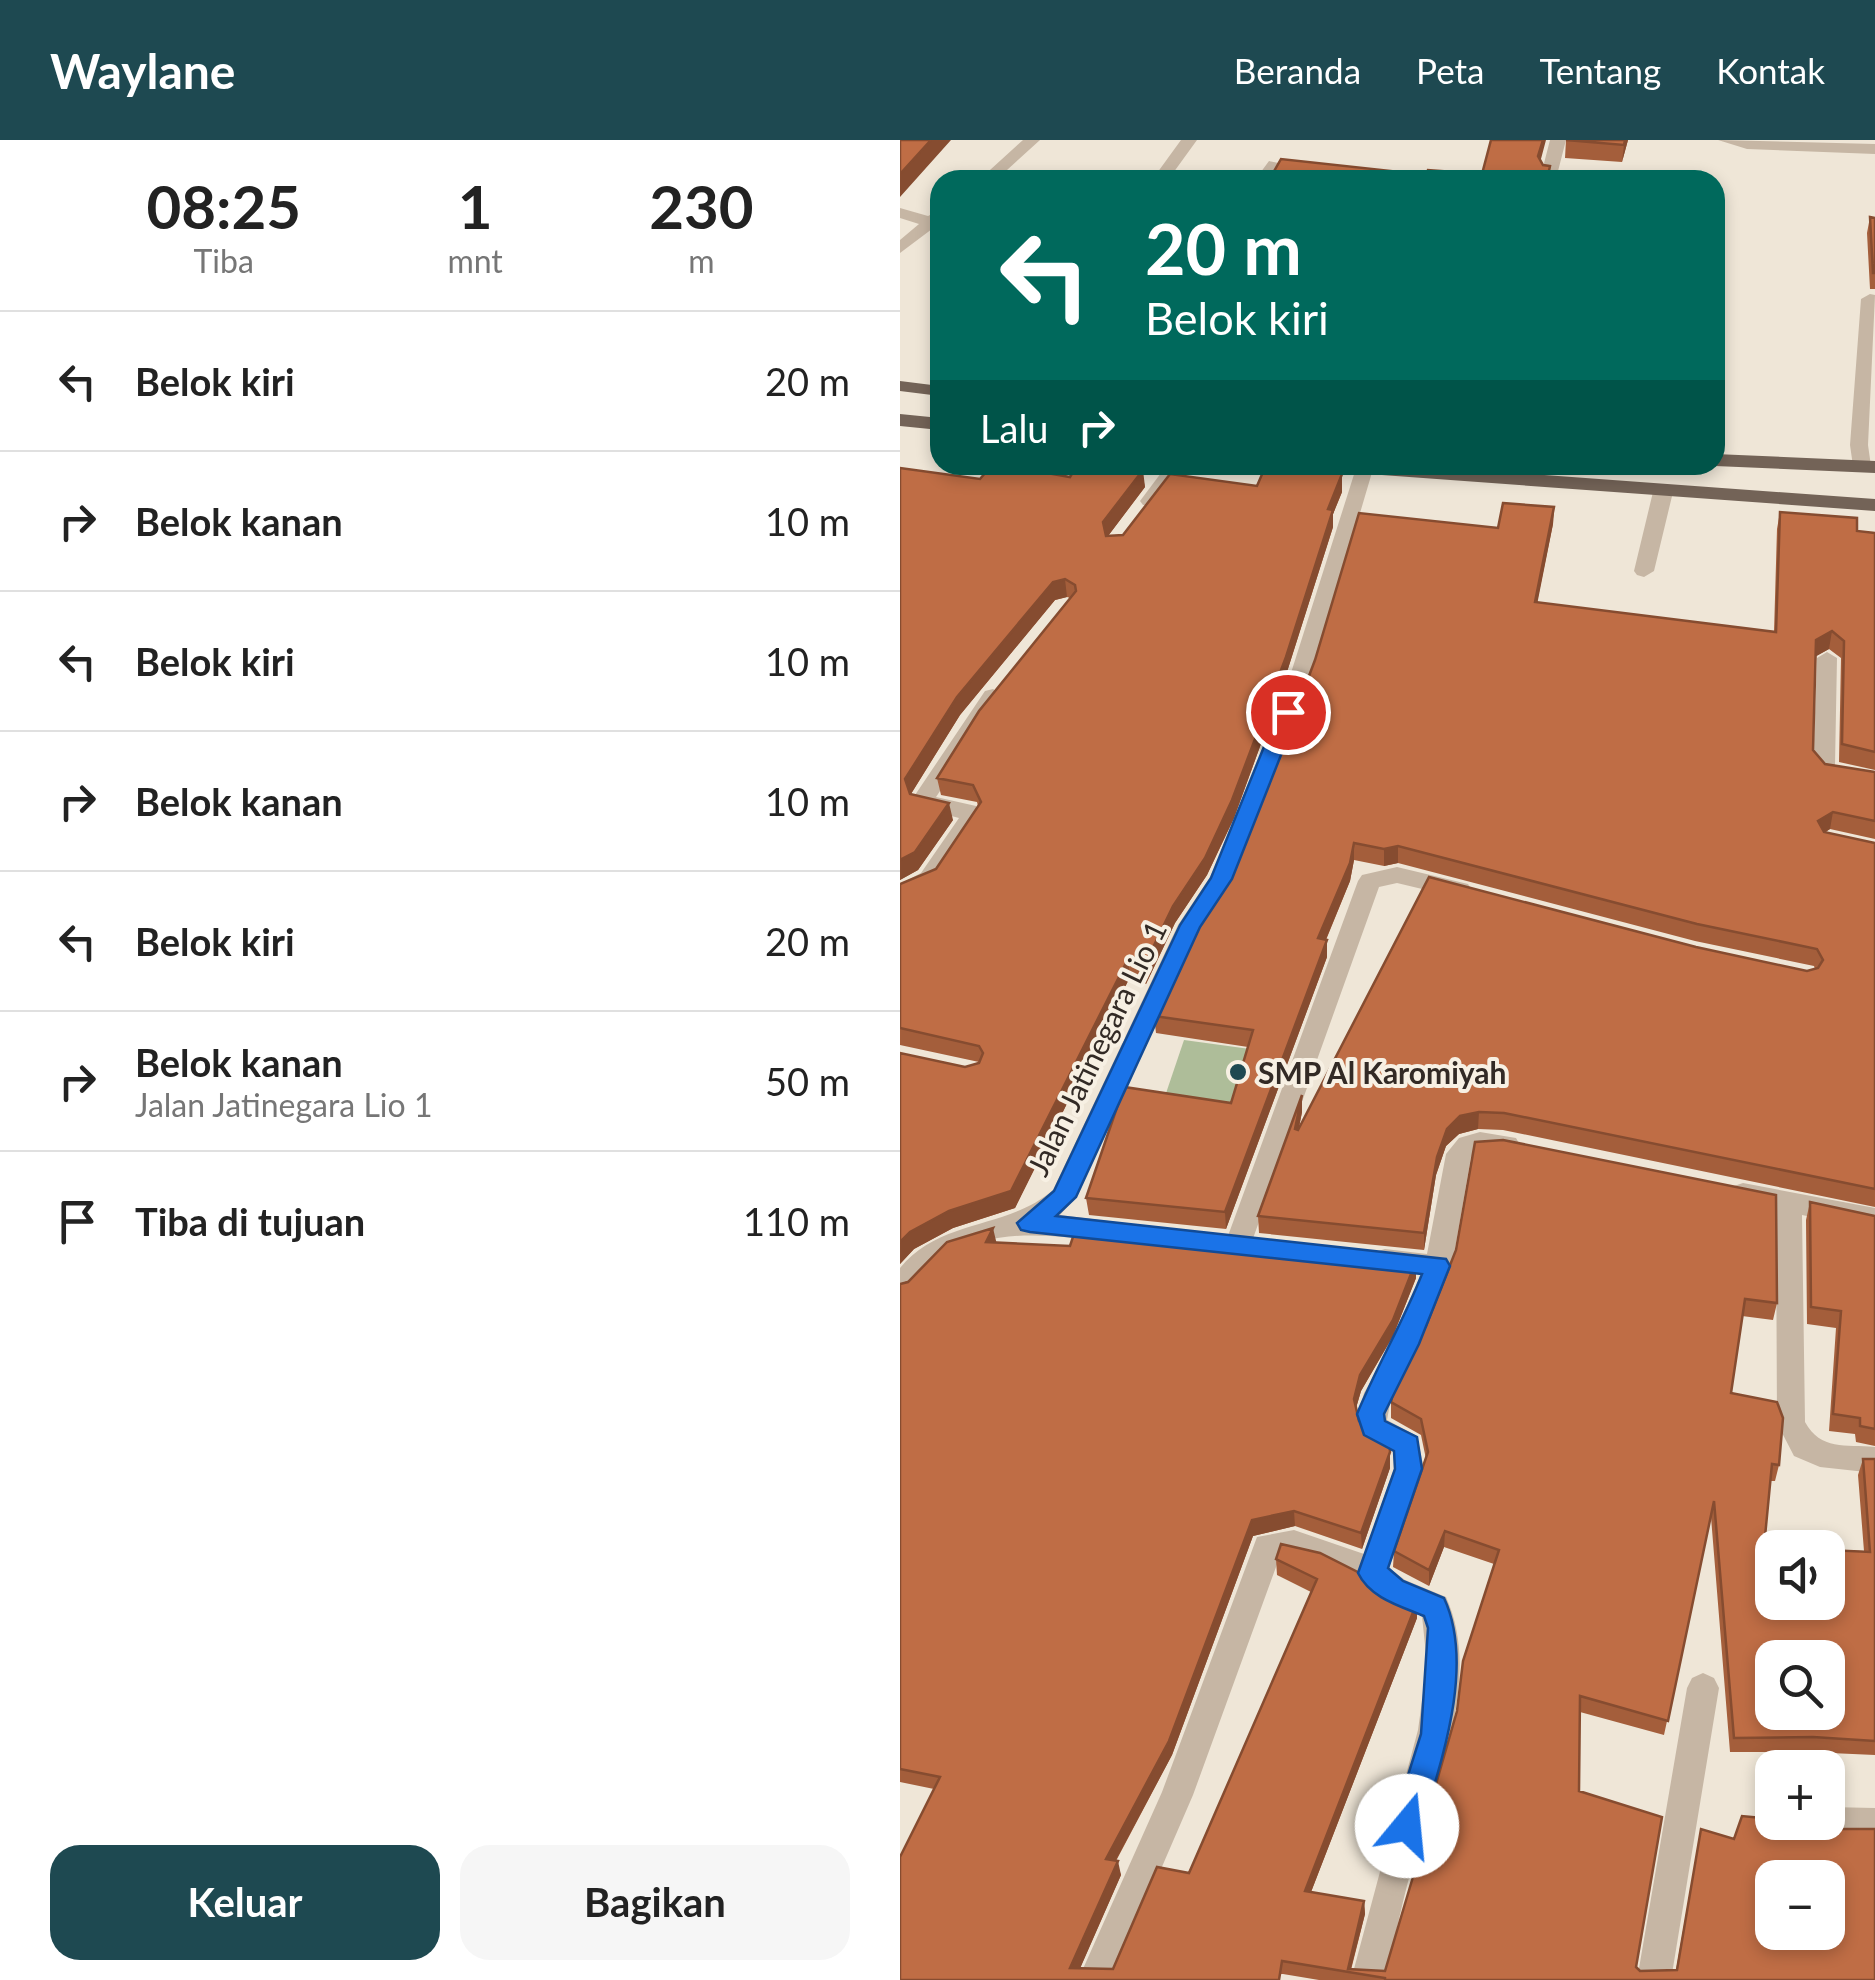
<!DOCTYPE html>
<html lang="id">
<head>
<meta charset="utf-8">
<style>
  body { margin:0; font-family:Lato,sans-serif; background:#f6f6f6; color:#222; height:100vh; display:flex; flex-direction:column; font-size:38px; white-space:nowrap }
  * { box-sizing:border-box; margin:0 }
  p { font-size:32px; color:#767676 }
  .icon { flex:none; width:55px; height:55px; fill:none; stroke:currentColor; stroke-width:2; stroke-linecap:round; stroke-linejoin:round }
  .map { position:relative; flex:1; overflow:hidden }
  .sheet { display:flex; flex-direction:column; background:#fff; width:900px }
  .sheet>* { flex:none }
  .banner { position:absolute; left:30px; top:30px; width:795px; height:305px; border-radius:30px; box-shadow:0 5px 15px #0003; background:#00695c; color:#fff; overflow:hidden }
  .buttons { position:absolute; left:855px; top:1390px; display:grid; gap:20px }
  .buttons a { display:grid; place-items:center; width:90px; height:90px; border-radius:20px; background:#fff; box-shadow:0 5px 15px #0003; font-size:50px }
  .pin { position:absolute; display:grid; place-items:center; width:85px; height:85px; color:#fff; margin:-42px; border:5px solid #fff; border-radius:50%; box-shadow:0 2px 10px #0007 }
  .me { position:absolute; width:110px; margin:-55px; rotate:17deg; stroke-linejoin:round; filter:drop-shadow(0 0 8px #0008) }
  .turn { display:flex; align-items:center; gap:35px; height:210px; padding:0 50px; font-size:45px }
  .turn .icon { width:130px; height:130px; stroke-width:2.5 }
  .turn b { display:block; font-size:70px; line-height:85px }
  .then { display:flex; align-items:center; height:95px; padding:0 50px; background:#0003; gap:20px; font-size:38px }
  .eta { display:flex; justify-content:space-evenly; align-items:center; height:170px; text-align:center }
  .eta b { font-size:60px; font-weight:700; line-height:70px }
  .cta { display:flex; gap:20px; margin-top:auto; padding:20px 50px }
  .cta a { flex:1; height:115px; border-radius:30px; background:#1e4951; color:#fff; font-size:40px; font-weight:700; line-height:115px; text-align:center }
  .cta a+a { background:#f6f6f6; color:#222 }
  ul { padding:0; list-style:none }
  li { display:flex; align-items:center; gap:30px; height:140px; padding:0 50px; border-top:2px solid #e0e0e0 }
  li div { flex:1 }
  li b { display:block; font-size:38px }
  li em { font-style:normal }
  header { display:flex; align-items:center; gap:60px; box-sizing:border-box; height:140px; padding:0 50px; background:#1e4951; color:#fff }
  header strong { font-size:48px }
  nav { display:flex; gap:55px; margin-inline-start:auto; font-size:35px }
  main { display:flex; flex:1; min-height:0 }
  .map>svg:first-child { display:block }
</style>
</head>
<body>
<header>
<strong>Waylane</strong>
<nav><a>Beranda</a><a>Peta</a><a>Tentang</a><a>Kontak</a></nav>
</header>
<main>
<section class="sheet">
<div class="eta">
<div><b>08:25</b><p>Tiba</p></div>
<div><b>1</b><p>mnt</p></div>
<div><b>230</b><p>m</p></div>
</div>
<ul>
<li><svg class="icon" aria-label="left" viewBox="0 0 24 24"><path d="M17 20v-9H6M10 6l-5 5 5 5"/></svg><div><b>Belok kiri</b></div><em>20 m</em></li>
<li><svg class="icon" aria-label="right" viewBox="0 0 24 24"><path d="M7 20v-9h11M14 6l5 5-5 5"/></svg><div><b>Belok kanan</b></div><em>10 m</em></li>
<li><svg class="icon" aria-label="left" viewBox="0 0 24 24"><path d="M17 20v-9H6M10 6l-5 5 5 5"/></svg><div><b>Belok kiri</b></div><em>10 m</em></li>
<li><svg class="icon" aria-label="right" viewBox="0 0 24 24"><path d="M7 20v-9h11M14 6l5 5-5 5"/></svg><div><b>Belok kanan</b></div><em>10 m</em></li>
<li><svg class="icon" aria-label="left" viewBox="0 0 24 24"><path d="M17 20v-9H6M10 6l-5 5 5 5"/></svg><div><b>Belok kiri</b></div><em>20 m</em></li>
<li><svg class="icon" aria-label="right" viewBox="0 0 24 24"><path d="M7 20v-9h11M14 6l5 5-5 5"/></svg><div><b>Belok kanan</b><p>Jalan Jatinegara Lio 1</p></div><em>50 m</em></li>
<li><svg class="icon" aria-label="arrive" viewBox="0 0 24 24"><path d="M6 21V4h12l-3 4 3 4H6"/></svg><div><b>Tiba di tujuan</b></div><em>110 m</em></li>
</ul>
<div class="cta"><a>Keluar</a><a>Bagikan</a></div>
</section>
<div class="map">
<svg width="975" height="1840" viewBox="0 0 975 1840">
  <rect width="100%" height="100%" fill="#efe6d7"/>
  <path fill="#aebd99" d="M 284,900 L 350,909 L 329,978 L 261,968 Z"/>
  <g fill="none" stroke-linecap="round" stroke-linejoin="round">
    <path fill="#c6b6a4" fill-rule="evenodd" d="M 123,0 L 140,0 L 96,40 L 79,40 Z
      M 281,0 L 297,0 L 268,40 L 252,40 Z
      M 650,0 L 666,0 L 657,35 L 661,40 L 645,40 L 641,35 Z
      M 818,0 L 975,4 L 975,14 L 847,9 Z
      M 369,21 L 383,24 L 371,40 L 355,40 Z
      M 0,68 L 28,76 L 40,70 L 40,83 L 0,113 L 0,100 L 19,84 L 0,78 Z
      M 970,154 L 975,155 L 968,305 L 971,326 L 962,332 L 953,326 L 950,305 L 961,159 Z
      M 267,325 L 286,325 L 257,365 L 243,365 L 240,361 Z
      M 763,346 L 773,352 L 754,431 L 744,437 L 737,435 L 734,431 L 753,352 Z"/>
    <path fill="#c6b6a4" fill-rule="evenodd" d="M 457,325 L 471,325 L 473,329 L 412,536 L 359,679 L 333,739 L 301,787 L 176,1057 L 160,1075 L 216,1082 L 220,1090 L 216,1098 L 207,1101 C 153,1096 95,1086 46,1117 C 28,1129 19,1153 0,1159 L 0,1128 C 41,1078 107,1090 153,1050 L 278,785 L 310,737 L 337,679 L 390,536 Z
      M 927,512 L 937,518 L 935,625 L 975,633 L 975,647 L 924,639 L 913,628 L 917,518 Z
      M 93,549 L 104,556 L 36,657 L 76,666 L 81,678 L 37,745 L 0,762 L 0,744 L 21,733 L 59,678 L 14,666 L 11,661 L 85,551 Z
      M 497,727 L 568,744 L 572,750 L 560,758 L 497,743 L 479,747 L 351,1104 L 348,1112 L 338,1115 L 328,1112 L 325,1104 L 458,741 L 462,735 Z
      M 580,992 L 616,998 L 620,1005 L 616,1012 C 601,1017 584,1006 571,1017 L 552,1126 L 522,1201 L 492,1253 L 487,1280 L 517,1296 L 524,1329 L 489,1428 L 505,1440 L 546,1457 C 582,1536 538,1635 516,1712 C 504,1754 495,1797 485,1840 L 451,1840 L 518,1590 L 527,1524 L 522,1476 C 510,1471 496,1467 484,1460 C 450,1441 422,1416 380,1416 L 293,1655 L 213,1840 L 178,1840 L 262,1652 L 357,1397 L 394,1390 L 464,1414 L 494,1329 L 493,1312 L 463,1296 L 458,1276 L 464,1253 L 496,1198 L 521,1135 L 475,1128 L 471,1120 L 475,1112 L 485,1109 L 527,1114 L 546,1014 L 559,998 Z
      M 843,1043 L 975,1068 L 975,1090 L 902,1075 L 905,1282 C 921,1311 945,1304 975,1307 L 975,1333 L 920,1327 L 894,1316 L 877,1283 L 876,1070 L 834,1060 L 830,1053 L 834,1046 Z
      M 803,1533 L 814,1538 L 819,1548 L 771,1840 L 737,1840 L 787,1548 L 792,1538 Z
      M 928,1667 L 975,1668 L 975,1700 L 908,1699 L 896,1694 L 892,1682 L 928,1682 Z"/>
    <path fill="#736357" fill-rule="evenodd" d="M 0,241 L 40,246 L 40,256 L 0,251 Z
      M 0,274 L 40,278 L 40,290 L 0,286 Z
      M 815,314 L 975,321 L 975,333 L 815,326 Z
      M 418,325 L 505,325 L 975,359 L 975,371 L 427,331 Z"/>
  </g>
  <path fill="#a45e3b" d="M 666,0 L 728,0 L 722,22 L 665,18 Z
    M 970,77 L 975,78 L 975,149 L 970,149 L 967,93 Z
    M 240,325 L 245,347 L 208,396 L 223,395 L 357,346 L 442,352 L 433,374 L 433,387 L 386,535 L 334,678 L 307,735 L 275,783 L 246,844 L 230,837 L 115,1068 L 53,1088 L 14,1109 L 0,1124 L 0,913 L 65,927 L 79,922 L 0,905 L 0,744 L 36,729 L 78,666 L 77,662 L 41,655 L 37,638 L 170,458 L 167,457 L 155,460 L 60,575 L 11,654 L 53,680 L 18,730 L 0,740 L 0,328 L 80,339 L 170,337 Z
    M 654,367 L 653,384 L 637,462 L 874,492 L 877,389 L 880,372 L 957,391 L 975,393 L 975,630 L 939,622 L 941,518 L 929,509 L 916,516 L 913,610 L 925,624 L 975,632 L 975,699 L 930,689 L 925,692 L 975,703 L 975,1067 L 603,990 L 578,989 L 559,994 L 546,1006 L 536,1035 L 524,1110 L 359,1093 L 358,1076 L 402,955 L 402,972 L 399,988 L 796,807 L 907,831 L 915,829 L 914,826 L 795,801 L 498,723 L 484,726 L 454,720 L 450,741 L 426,800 L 427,817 L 326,1089 L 189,1075 L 186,1058 L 331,963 L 348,907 L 256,893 L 254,876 L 598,388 Z
    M 910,1062 L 975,1076 L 975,1306 L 956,1302 L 955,1294 L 929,1291 L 936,1188 L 907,1184 L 906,1080 Z
    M 96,1103 L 516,1121 L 516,1138 L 493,1196 L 461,1251 L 456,1268 L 459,1281 L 490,1328 L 462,1409 L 395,1386 L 353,1396 L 272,1615 L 216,1721 L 221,1735 L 180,1828 L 213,1829 L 289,1733 L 411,1452 L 377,1435 L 376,1419 L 517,1462 L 517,1478 L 411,1752 L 464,1761 L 465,1774 L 451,1830 L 485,1831 L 528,1686 L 528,1672 L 557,1571 L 594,1424 L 544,1407 L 529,1446 L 493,1427 L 494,1411 L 526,1319 L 521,1295 L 491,1278 L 491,1262 L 526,1186 L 556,1110 L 877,1163 L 873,1180 L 842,1176 L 831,1253 L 879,1325 L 875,1341 L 870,1341 L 864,1407 L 964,1411 L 958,1335 L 963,1319 L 975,1319 L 975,1615 L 908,1612 L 830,1612 L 811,1377 L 764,1595 L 680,1572 L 679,1651 L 736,1827 L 740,1831 L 776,1830 L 801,1689 L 975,1840 L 419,1840 L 383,1834 L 0,1840 L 34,1649 L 0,1642 L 0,1144 Z"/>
  <path fill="#864c30" d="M 31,0 L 51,0 L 0,57 L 0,34 Z
    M 643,0 L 646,0 L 637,34 L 638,16 Z
    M 725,0 L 728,0 L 722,22 L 724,5 Z
    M 235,325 L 240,325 L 241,333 L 243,330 L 245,347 L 205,400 L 203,382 Z
    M 442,334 L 442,352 L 433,374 L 433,387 L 386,535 L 334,678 L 307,735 L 275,783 L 246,844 L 244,826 Z
    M 654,367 L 653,384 L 634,480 L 635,462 Z
    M 165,439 L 167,457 L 155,460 L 60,575 L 9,657 L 5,639 L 57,557 L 153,442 Z
    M 932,491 L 929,509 L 913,518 L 916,500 Z
    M 49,663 L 53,680 L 18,730 L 0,740 L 0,720 Z
    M 933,672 L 930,689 L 915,699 L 918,681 Z
    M 454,703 L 454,720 L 450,741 L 419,816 L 418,798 Z
    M 498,706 L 498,723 L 484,726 L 484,709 Z
    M 427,800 L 427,817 L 326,1089 L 325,1072 Z
    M 228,819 L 230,837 L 115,1068 L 53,1088 L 14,1109 L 0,1124 L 0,1102 Z
    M 402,955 L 402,972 L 395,1006 L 395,989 Z
    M 579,972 L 578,989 L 559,994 L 546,1006 L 536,1035 L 524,1110 L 524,1093 L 537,1017 L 547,989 L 560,976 Z
    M 93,1088 L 97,1105 L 86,1102 Z
    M 516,1121 L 516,1138 L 493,1196 L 461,1251 L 454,1275 L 454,1259 L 460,1235 Z
    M 490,1312 L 490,1328 L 462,1409 L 461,1393 Z
    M 394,1371 L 395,1386 L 353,1396 L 272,1615 L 209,1733 L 206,1719 L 352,1380 Z
    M 545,1391 L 544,1407 L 529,1446 L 529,1430 Z
    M 517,1462 L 517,1478 L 406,1765 L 405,1751 Z
    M 218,1721 L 221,1735 L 175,1840 L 170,1828 Z
    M 464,1761 L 465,1774 L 450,1832 L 448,1832 Z"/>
  <path fill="#bf6d45" stroke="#864c30" stroke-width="2.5" fill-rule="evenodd" d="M 0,0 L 31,0 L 0,34 Z
    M 591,0 L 643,0 L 638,16 L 643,25 L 650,26 L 647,40 L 369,40 L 381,19 L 527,35 L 528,30 L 582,34 Z
    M 666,0 L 725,0 L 724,5 Z
    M 970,77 L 975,78 L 975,133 L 973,133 Z
    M 92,325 L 102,325 L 170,337 L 177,325 L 235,325 L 233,329 L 243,330 L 203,382 L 206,396 L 223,395 L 270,334 L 357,346 L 366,325 L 442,334 L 428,369 L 433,370 L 386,517 L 332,660 L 305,718 L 273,766 L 244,826 L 228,819 L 111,1051 L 49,1071 L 10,1092 L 0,1102 L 0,913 L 65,927 L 79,923 L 83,913 L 79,906 L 0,888 L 0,744 L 36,729 L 81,662 L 73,645 L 37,638 L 79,571 L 176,451 L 175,445 L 165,439 L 153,442 L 57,557 L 5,639 L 10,654 L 49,663 L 15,712 L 0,720 L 0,328 L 80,339 Z
    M 603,363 L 654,367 L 635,462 L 876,492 L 880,372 L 957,378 L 957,391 L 975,393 L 975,612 L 942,604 L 944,501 L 932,491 L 916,500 L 913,610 L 925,624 L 975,632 L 975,681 L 933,672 L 918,681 L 924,692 L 975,703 L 975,1049 L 604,973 L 579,972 L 560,976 L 547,989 L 537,1017 L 524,1093 L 358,1076 L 402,955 L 395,989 L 398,990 L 529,737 L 796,807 L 907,831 L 918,828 L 923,820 L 917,809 L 797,784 L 498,706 L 484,709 L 454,703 L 450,723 L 418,798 L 427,800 L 325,1072 L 186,1058 L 224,947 L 331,963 L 353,890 L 254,876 L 303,771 L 335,723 L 361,663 L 415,520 L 459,373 L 598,388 Z
    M 603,1000 L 876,1055 L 877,1163 L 845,1159 L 831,1253 L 877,1262 L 883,1278 L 879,1325 L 872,1324 L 864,1407 L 880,1408 L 872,1408 L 872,1462 L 928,1462 L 928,1410 L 970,1412 L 963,1319 L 975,1319 L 975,1601 L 913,1597 L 834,1598 L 814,1361 L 768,1581 L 680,1556 L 679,1651 L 762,1677 L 736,1827 L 740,1831 L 777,1830 L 801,1689 L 834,1699 L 842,1676 L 872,1679 L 872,1682 L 900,1682 L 913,1689 L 975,1689 L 975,1840 L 485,1840 L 485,1838 L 382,1821 L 379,1840 L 0,1840 L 0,1717 L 40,1637 L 0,1629 L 0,1144 L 8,1142 L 47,1102 L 93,1088 L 86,1102 L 170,1106 L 177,1085 L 516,1121 L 493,1180 L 460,1235 L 454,1259 L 459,1281 L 489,1298 L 490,1312 L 461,1393 L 394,1371 L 352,1380 L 269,1601 L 206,1719 L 218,1721 L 170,1828 L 213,1829 L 257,1727 L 289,1733 L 417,1439 L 376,1419 L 381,1404 L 420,1413 L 517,1462 L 405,1751 L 464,1761 L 448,1829 L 485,1831 L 532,1673 L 528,1672 L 557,1571 L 563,1521 L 599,1410 L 545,1391 L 529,1430 L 494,1411 L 528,1312 L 521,1279 L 491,1262 L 496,1238 L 526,1186 L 556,1110 L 575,1002 ZM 872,1518 L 928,1518 L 928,1572 L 872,1572 ZM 872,1738 L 928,1738 L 928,1792 L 872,1792 Z
    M 910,1062 L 975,1076 L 975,1289 L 960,1286 L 960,1278 L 933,1274 L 941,1171 L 911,1167 Z"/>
  <path fill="#1a73e8" stroke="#114b97" stroke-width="2.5" d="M 388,565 L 398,572 L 332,739 L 300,787 L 176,1057 L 156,1076 L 546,1119 L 550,1126 L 519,1204 L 484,1274 L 485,1281 L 517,1297 L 522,1329 L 488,1428 L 503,1441 L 544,1458 C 575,1525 542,1619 522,1686 L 518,1697 L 507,1701 L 497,1697 L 492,1686 L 521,1594 L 528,1488 L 524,1476 C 500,1466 470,1458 458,1433 L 495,1329 L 494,1311 L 464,1295 L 457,1274 C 477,1226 503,1182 522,1134 L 130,1092 L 121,1090 L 117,1083 L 154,1051 L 280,785 L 311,738 L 378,572 Z"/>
  <circle fill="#1e4951" stroke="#f7f0e3" stroke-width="4" cx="338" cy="932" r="10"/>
  <g text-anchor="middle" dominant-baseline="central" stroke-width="8" stroke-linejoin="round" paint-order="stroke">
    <g font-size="30" fill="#322a25" stroke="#f7f0e3">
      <text transform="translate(196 908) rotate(-64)">Jalan Jatinegara Lio 1</text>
    </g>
    <g font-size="30" font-weight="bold" fill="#322a25" stroke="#f7f0e3" text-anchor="start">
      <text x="358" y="932">SMP Al Karomiyah</text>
    </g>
  </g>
</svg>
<div class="buttons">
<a><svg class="icon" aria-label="sound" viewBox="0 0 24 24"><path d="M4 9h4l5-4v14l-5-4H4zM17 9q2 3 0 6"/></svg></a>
<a><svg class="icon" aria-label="search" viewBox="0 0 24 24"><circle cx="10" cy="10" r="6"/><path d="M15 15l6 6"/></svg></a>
<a>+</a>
<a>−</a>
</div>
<div class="pin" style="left:388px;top:572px;background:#d93025"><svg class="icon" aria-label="arrive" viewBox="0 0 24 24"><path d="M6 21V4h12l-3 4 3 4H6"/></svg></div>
<svg class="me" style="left:507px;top:1686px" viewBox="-20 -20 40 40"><circle r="19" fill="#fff"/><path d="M0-13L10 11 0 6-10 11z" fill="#1a73e8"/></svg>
<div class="banner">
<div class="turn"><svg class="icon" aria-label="left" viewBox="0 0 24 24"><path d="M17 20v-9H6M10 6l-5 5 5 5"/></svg><div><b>20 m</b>Belok kiri</div></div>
<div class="then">Lalu<svg class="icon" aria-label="right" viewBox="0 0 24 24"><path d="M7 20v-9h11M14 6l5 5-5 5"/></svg></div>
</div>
</div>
</main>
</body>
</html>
